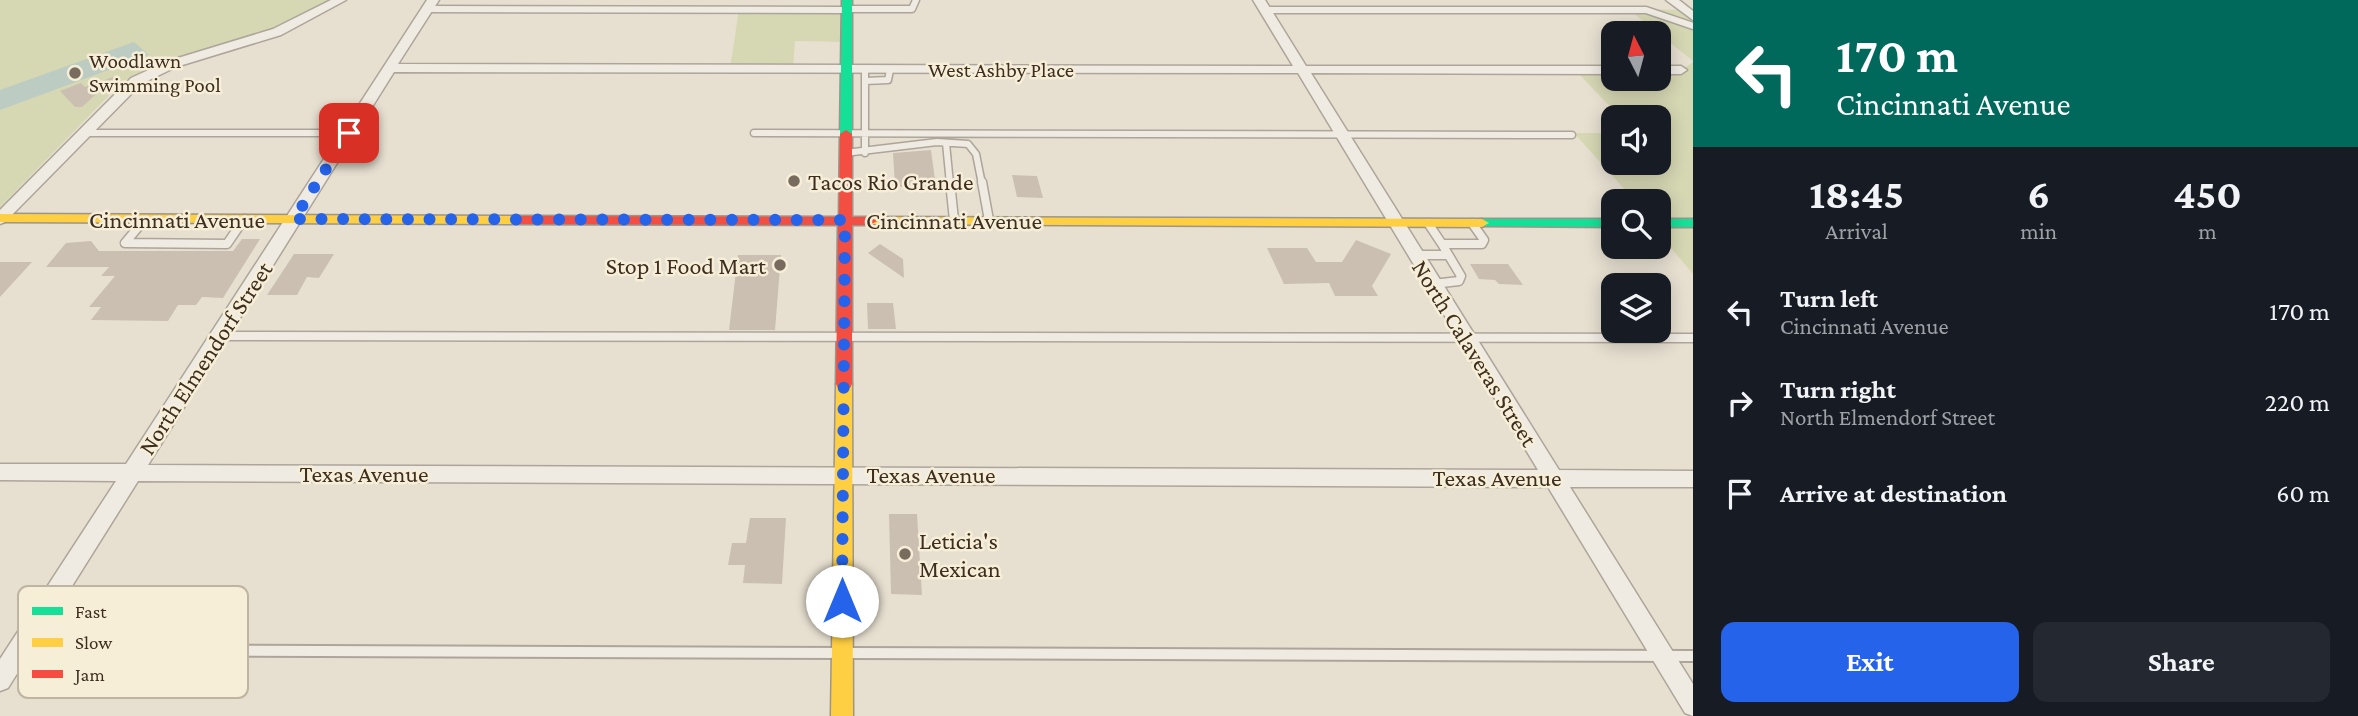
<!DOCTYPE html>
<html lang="en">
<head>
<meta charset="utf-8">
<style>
  body { margin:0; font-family:"Crimson Pro",serif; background:#242831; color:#f1f3f6; height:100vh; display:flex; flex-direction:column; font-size:26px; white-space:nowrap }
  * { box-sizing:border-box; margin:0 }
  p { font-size:23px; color:#9ea1a6 }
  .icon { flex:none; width:38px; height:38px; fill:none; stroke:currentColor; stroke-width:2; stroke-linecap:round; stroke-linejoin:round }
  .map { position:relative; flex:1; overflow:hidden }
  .details { display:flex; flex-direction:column; background:#171b24; width:665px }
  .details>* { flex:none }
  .banner { background:#00695c; color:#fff; overflow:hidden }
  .needle { width:46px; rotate:354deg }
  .fabs { position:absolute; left:1601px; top:21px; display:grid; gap:14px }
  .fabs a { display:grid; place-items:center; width:70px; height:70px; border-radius:14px; background:#171b24; box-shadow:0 4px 18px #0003; font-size:35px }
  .pin { position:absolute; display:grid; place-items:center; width:60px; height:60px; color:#fff; margin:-30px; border-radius:14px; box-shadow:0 4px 10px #0006 }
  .me { position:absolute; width:77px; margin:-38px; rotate:0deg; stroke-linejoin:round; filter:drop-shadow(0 0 5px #0008) }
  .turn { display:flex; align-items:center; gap:24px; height:147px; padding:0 28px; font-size:32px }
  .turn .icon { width:91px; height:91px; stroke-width:2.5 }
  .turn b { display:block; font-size:49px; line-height:60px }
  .eta { display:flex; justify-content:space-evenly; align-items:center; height:119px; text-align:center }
  .eta b { font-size:42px; font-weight:700; line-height:49px }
  .action { display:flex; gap:14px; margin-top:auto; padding:14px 28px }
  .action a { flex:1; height:80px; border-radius:14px; background:#2563eb; color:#fff; font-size:28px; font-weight:700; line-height:80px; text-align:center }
  .action a+a { background:#242831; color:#f1f3f6 }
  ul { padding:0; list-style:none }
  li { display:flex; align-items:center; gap:21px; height:91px; padding:0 28px }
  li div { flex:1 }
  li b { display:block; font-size:26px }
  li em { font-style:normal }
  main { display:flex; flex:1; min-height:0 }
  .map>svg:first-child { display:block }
</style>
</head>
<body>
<main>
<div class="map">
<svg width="1693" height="716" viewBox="0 0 1693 716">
  <rect width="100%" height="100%" fill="#e7e0d1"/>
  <path fill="#d6d7b3" d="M 0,0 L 331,0 C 271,45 186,43 122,82 L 0,207 Z
    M 739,9 L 846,10 L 846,42 L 795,41 L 793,69 L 730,69 Z
    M 1628,9 L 1693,10 L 1693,61 Z
    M 1693,62 L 1693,274 L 1659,234 L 1659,201 L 1635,201 L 1574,133 L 1613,133 L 1614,163 L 1659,163 L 1659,117 L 1620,117 L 1575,70 L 1613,70 L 1614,79 L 1659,79 L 1659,70 L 1681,70 Z"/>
  <path fill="#bcccc2" d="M 134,42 L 149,55 L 0,110 L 0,90 Z"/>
  <path fill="#cbbfb2" d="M 116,76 L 82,107 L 75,107 L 60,91 L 81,83 L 85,87 Z
    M 931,150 L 936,187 L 895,187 L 893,153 Z
    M 1012,175 L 1037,176 L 1043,198 L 1017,197 Z
    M 242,239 L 260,239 L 223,298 L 202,297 L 196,305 L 178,305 L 168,321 L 91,320 L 101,307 L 89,307 L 115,276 L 101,276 L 109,267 L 46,267 L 66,243 L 91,241 L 99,251 L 233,251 Z
    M 1356,240 L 1391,254 L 1372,286 L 1378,296 L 1335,296 L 1329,283 L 1284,284 L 1267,248 L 1307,248 L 1316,262 L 1342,262 Z
    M 880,244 L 903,259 L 904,278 L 868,253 Z
    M 294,254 L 334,254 L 319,278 L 307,277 L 297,295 L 267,295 Z
    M 738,255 L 781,255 L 775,330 L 729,330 Z
    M 0,262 L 32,262 L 0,297 Z
    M 1470,264 L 1508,264 L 1523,285 L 1499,284 L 1495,280 L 1479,279 Z
    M 867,303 L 893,303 L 896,329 L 868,329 Z
    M 889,514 L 917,514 L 922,595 L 891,594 Z
    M 750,518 L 786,518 L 782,584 L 743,583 L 745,565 L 728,565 L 732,543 L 746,543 Z"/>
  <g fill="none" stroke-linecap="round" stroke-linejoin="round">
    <g stroke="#ada599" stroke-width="9">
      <path id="lane-far2" d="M 427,9 L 846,10
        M 846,9 L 912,9 L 916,0
        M 1265,10 L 1646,10 L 1693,26
        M 865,70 L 865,153
        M 865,81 L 888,80 L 890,70
        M 83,133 L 349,133
        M 754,133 L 1572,135
        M 946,143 L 950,184
        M 845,153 L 937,142 L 968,144 L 976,154 L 982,184"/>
    </g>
    <g stroke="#ada599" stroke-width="11">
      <path id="lane-far1" d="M 950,182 L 954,220
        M 982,182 L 989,220
        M 145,219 L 125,243 L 227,244 L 244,219
        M 1428,223 L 1442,244 L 1482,244 L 1484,240 L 1472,223
        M 1415,255 L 1448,255
        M 1433,284 L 1459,281 L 1461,276 L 1442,244
        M 219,336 L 1693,338"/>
    </g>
    <g stroke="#ada599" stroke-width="14">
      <path id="lane" d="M 21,650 L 1693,656"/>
    </g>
    <g stroke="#ada599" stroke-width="3">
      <path id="street" d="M 331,0 L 346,0 L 281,35 L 176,67 L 141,84 L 5,222 L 0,224 L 0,210 L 131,78 L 168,61 L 273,29 Z
        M 427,0 L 439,0 L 398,64 L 1293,66 L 1253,0 L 1265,0 L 1306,66 L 1614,66 L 1614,74 L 1311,73 L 1559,470 L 1693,471 L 1693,487 L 1570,487 L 1693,684 L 1693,716 L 1685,713 L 1548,487 L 138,481 L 8,688 L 0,691 L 0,659 L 116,481 L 0,480 L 0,464 L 126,464 ZM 394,72 L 1298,73 L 1538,470 L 148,465 Z
        M 1666,0 L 1679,0 L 1693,11 L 1693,20 Z
        M 1659,66 L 1681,66 L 1687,70 L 1681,74 L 1659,74 Z"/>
    </g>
    <g stroke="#9c958a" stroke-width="3">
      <path id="fast" d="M 842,0 L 852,0 L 852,134 L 846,138 L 840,134 Z
        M 1482,219 L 1614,219 L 1614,227 L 1477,226 L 1475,223 L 1477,220 Z
        M 1659,219 L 1693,219 L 1693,227 L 1659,227 Z"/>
    </g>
    <g stroke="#9c958a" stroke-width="3">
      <path id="slow" d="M 0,214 L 517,216 L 524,220 L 517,224 L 0,222 Z
        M 870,217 L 1482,219 L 1489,223 L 1482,227 L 865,224 L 863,221 Z
        M 844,378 L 850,380 L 852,384 L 853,716 L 831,716 L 836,384 L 838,380 Z"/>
    </g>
    <g stroke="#9c958a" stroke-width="3">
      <path id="jam" d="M 846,130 L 852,134 L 852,217 L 870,217 L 877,221 L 870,225 L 852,225 L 852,384 L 850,388 L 838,388 L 836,384 L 838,225 L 517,224 L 510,220 L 517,216 L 839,217 L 840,134 Z"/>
    </g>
    <use href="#lane-far2" stroke="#efebe3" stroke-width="6"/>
    <use href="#lane-far1" stroke="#efebe3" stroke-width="8"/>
    <use href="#lane" stroke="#efebe3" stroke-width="10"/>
    <use href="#street" fill="#efebe3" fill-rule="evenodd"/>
    <use href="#fast" fill="#16e098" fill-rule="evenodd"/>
    <use href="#slow" fill="#ffcf43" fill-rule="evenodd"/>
    <use href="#jam" fill="#f24e42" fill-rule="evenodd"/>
  </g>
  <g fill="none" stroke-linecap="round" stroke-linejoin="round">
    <path stroke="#2563eb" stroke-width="12" stroke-dasharray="0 21.6" d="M 349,133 L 294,219 L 845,220 L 842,601"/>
  </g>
  <g fill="#786c5e" stroke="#f7eed8" stroke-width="2.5">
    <circle cx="75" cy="73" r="7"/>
    <circle cx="794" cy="181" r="7"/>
    <circle cx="780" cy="265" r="7"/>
    <circle cx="905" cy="554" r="7"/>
  </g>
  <g text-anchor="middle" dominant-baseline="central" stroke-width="5" stroke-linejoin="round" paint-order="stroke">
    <g font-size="21" fill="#3d2e20" stroke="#f7eed8" text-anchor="start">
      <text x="89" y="61">Woodlawn<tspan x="89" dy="24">Swimming Pool</tspan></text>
    </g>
    <g font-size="21" fill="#3d2e20" stroke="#f7eed8">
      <text x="1001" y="70">West Ashby Place</text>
    </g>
    <g font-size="24" fill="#3d2e20" stroke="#f7eed8" text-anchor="start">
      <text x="808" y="181">Tacos Rio Grande</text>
      <text x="766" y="265" text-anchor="end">Stop 1 Food Mart</text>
      <text x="919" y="540">Leticia's<tspan x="919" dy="28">Mexican</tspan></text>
    </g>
    <g font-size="24" fill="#3d2e20" stroke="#f7eed8">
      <text x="177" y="219">Cincinnati Avenue</text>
      <text x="954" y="220">Cincinnati Avenue</text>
      <text transform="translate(1475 353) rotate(58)">North Calaveras Street</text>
      <text transform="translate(205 358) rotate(-57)">North Elmendorf Street</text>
      <text x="364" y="473">Texas Avenue</text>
      <text x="931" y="474">Texas Avenue</text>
      <text x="1497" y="477">Texas Avenue</text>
    </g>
  </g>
  <rect x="18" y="586" width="230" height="112" rx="10" fill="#f7eed8" stroke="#bfb4a1" stroke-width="2"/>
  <rect x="32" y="607" width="31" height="8" fill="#16e098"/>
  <rect x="32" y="638" width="31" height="9" fill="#ffcf43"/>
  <rect x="32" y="670" width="31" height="8" fill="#f24e42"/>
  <g font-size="19" fill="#3d2e20">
    <text x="75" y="618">Fast</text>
    <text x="75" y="649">Slow</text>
    <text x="75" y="681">Jam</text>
  </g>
</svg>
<div class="fabs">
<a><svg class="needle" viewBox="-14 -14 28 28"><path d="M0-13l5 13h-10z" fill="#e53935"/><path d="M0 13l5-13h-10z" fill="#9ea1a6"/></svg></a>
<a><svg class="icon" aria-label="sound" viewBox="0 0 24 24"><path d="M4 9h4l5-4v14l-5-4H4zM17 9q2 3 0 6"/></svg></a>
<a><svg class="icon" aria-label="search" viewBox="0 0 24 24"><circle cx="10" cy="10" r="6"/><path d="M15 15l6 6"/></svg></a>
<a><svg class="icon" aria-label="layers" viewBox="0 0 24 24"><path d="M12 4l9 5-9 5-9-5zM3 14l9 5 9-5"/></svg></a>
</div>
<div class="pin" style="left:349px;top:133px;background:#d93025"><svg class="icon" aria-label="arrive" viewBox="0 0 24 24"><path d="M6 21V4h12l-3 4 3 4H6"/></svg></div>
<svg class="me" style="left:842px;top:601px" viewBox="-20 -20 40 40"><circle r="19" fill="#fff"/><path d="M0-13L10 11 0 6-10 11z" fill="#2563eb"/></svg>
</div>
<section class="details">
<div class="banner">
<div class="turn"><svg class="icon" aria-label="left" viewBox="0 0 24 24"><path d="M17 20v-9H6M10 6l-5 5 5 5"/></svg><div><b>170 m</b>Cincinnati Avenue</div></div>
</div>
<div class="eta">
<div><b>18:45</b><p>Arrival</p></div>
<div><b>6</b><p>min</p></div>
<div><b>450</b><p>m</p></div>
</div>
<ul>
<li><svg class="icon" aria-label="left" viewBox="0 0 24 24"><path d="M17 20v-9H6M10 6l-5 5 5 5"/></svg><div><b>Turn left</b><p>Cincinnati Avenue</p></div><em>170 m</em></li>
<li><svg class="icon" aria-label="right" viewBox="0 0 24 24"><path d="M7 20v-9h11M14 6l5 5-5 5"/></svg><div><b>Turn right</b><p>North Elmendorf Street</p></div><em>220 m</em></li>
<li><svg class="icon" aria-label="arrive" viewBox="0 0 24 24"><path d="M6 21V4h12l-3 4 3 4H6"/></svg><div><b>Arrive at destination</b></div><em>60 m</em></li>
</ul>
<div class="action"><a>Exit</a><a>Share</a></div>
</section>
</main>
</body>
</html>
